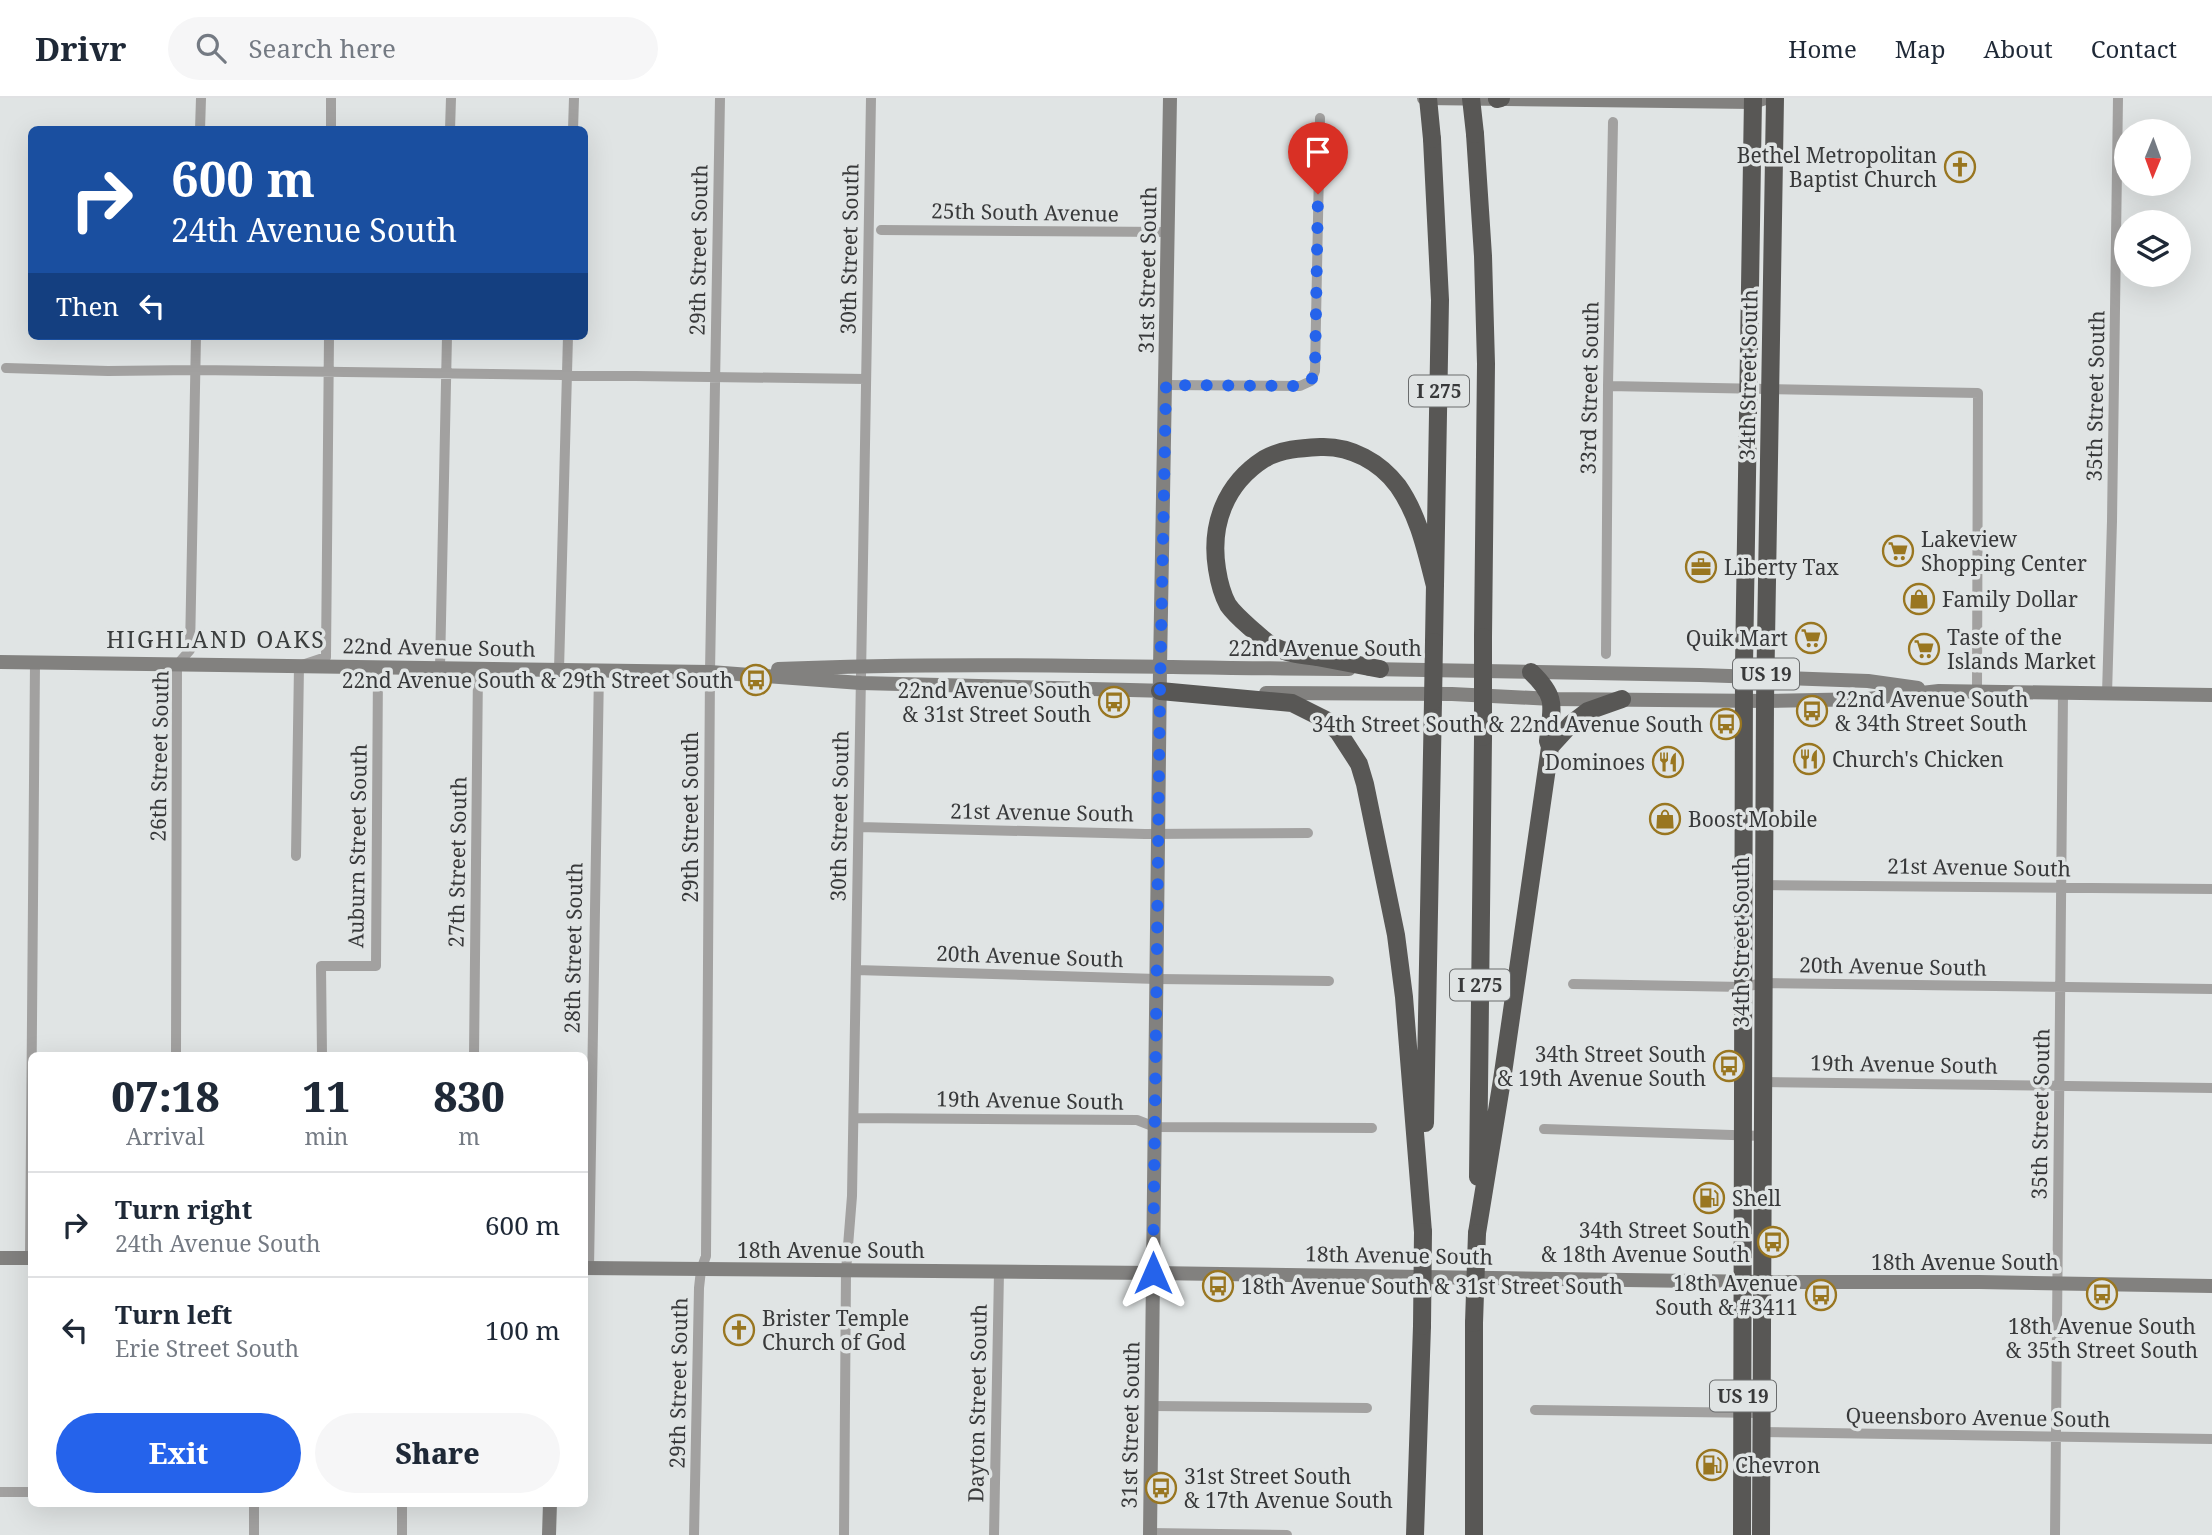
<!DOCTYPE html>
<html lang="en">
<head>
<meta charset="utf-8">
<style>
  body { margin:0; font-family:"Noto Serif",serif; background:#f6f6f7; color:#1f2937; height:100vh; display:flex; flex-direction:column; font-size:26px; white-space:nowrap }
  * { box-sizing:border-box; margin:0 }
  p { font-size:23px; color:#747a83 }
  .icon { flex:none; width:38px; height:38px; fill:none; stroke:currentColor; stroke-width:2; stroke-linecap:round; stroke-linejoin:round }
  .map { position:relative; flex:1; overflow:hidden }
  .panel { position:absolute; left:28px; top:954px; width:560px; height:455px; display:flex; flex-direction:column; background:#fff; border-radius:10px; box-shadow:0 7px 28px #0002 }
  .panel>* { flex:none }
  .hud { position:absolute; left:28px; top:28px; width:560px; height:214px; border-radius:10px; box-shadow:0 7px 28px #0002; background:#1a4fa0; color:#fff; overflow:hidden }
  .needle { width:46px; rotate:181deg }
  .buttons { position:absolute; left:2114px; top:21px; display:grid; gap:14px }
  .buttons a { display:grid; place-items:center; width:77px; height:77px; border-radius:50%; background:#fff; box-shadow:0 7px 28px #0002; font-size:35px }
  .pin { position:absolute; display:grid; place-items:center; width:60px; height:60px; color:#fff; margin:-72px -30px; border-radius:50% 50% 50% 0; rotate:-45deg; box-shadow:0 0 7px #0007 }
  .pin .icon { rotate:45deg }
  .me { position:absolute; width:77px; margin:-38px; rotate:0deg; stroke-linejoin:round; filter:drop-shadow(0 0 5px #0008) }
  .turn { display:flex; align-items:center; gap:24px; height:147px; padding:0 28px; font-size:32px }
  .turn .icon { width:91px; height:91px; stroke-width:2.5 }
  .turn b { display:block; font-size:49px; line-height:60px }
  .then { display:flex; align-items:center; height:66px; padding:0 28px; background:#0003; gap:14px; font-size:26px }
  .eta { display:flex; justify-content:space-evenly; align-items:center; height:119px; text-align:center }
  .eta b { font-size:42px; font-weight:800; line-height:49px }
  .primary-button { display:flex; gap:14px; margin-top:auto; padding:14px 28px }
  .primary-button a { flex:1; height:80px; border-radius:42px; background:#2563eb; color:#fff; font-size:28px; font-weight:800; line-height:80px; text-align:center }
  .primary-button a+a { background:#f6f6f7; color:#1f2937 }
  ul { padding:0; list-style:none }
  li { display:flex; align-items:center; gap:21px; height:105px; padding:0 28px; border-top:2px solid #e0e1e3 }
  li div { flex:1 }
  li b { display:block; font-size:26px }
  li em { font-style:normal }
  header { display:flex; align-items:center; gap:42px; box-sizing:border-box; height:98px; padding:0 35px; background:#fff; border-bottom:2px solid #e0e1e3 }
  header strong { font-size:33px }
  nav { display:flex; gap:38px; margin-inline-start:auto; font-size:24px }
  .search { width:490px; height:63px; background:#f6f6f7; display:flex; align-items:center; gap:18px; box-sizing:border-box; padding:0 24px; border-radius:38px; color:#747a83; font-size:26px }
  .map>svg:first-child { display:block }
</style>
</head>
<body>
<header>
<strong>Drivr</strong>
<div class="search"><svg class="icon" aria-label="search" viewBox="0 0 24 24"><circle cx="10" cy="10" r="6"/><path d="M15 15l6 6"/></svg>Search here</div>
<nav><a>Home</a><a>Map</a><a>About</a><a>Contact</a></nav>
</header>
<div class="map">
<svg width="2212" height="1437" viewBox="0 0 2212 1437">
  <rect width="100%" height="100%" fill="#e0e4e4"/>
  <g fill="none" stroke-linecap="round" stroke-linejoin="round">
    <path stroke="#a2a1a0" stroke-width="10" d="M 200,32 L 201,0
      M 331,32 L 331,0
      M 450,32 L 451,0
      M 573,32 L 574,0
      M 881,132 L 1168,134
      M 6,270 L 108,273 L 195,272 L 866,281
      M 1166,287 L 1300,288 L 1311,283 L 1315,273 L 1320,20
      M 1608,288 L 1978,295 L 1977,594
      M 1606,556 L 1608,288 L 1613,24
      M 440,570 L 447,238
      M 559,572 L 568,238
      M 2107,596 L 2112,423 L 2118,0
      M 859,729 L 1145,736 L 1308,735
      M 296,758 L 299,568 L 326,559 L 329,238
      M 1760,787 L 2212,791
      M 856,872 L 1157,881 L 1329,883
      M 1573,886 L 1744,889 L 1763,885 L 2212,891
      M 176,957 L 177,567 L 190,552 L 196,238
      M 322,957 L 321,868 L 376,868 L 378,569
      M 474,957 L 478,571
      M 1763,984 L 2212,990
      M 854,1020 L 1137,1022 L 1155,1029 L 1372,1030
      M 1544,1031 L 1763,1038
      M 30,1160 L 35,565
      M 589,1170 L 599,573
      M 1151,1308 L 1367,1310
      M 1535,1312 L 1762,1315
      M 1758,1334 L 2212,1341
      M 0,1394 L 32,1394
      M 254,1405 L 254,1437
      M 1150,1435 L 1287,1437
      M 402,1437 L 402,1405
      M 694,1437 L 699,1190 L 701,1172 L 706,1158 L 710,574 L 720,0
      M 844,1437 L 846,1173 L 852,1098 L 871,0
      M 994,1437 L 999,1174
      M 2055,1437 L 2063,595"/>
    <path stroke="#82817f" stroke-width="14" d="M 1424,0 L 1753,4 L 1765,0
      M 0,564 L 710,574 L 861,585 L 1168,593
      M 778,571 C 968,563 1158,570 1349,571
      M 1369,571 L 1700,577 L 1868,583 L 1918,590
      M 1266,595 L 1452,596 L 1552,601 L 1765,603 L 1868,601 L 1939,593 L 2212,597
      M 0,1160 L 32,1160
      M 584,1170 L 1153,1175 L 1763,1184 L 1979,1184 L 2212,1188
      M 549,1437 L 550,1405
      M 1150,1437 L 1160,570 L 1170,0"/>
    <path stroke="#585755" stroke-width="18" d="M 1497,1 L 1501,0
      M 1475,36 L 1483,158 L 1486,266 L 1483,539
      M 1432,41 L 1440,202 L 1434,544
      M 1380,571 C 1359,567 1338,563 1317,559 C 1303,557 1288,556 1275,549 C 1268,546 1261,539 1254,533 C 1245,525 1235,517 1228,507 C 1222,496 1219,484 1217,471 C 1210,427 1225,386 1264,361 C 1281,351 1302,350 1321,349 C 1351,348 1380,364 1398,388 C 1419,418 1426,453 1435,488
      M 1160,593 L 1292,605 L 1326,622 L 1339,635 L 1359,666 L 1365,686 L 1396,837 L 1404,899 L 1423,1134
      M 1550,649 L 1571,626 L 1588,613 L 1622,601
      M 1425,1025 L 1433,603
      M 1478,1079 L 1483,639
      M 1477,1135 L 1502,982 L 1550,649 L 1548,643 C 1552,608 1558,600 1531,574
      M 1474,1225 L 1474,1437
      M 1415,1437 L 1422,1228
      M 1742,1437 L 1744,568 L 1753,0
      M 1761,1437 L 1765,603 L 1775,0"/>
    <path stroke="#585755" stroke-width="18" d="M 1428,0 L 1432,41
      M 1471,0 L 1475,36
      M 1433,603 L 1434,544
      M 1483,639 L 1483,539
      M 1474,1225 L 1477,1135
      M 1422,1228 L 1423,1134"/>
  </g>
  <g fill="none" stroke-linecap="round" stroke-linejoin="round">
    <path stroke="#2563eb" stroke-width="12" stroke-dasharray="0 21.6" d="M 1153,1175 L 1160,593 L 1166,287 L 1300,288 L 1311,283 L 1315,273 L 1318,96"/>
  </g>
  <defs>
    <g id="church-ring" transform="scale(1.575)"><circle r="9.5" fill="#e0e4e4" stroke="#997620" stroke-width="1.5"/><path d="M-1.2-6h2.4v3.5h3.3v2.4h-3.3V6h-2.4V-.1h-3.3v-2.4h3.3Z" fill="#997620"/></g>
    <g id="supermarket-ring" transform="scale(1.575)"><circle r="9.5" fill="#e0e4e4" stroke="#997620" stroke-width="1.5"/><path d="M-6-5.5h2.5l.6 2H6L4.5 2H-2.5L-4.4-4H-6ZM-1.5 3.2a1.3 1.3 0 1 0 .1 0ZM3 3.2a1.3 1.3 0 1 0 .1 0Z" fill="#997620"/></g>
    <g id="office-ring" transform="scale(1.575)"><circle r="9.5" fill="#e0e4e4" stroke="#997620" stroke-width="1.5"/><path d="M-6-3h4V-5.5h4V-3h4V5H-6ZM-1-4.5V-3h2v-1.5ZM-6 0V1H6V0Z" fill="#997620"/></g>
    <g id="shop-ring" transform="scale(1.575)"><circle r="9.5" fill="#e0e4e4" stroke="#997620" stroke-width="1.5"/><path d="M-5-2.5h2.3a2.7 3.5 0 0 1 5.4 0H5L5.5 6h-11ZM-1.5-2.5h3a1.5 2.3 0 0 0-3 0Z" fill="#997620"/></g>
    <g id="bus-ring" transform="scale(1.575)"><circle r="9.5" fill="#e0e4e4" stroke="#997620" stroke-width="1.5"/><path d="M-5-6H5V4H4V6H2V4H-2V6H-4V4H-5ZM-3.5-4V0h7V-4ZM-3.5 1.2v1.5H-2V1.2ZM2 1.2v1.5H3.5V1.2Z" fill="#997620"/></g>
    <g id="restaurant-ring" transform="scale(1.575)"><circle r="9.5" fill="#e0e4e4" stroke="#997620" stroke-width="1.5"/><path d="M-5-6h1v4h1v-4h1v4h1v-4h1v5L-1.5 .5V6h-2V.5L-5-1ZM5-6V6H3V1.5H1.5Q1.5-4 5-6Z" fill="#997620"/></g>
    <g id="fuel-ring" transform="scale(1.575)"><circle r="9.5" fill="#e0e4e4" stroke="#997620" stroke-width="1.5"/><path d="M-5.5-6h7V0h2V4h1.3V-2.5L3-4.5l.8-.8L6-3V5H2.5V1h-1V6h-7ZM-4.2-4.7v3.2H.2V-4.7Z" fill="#997620"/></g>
  </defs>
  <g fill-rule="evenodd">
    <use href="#church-ring" x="1960" y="69"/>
    <use href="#supermarket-ring" x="1898" y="453"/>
    <use href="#office-ring" x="1701" y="469"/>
    <use href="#shop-ring" x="1919" y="501"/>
    <use href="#supermarket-ring" x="1811" y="540"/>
    <use href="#supermarket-ring" x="1924" y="551"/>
    <use href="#bus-ring" x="756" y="582"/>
    <use href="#bus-ring" x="1114" y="604"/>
    <use href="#bus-ring" x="1812" y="613"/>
    <use href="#bus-ring" x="1726" y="626"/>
    <use href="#restaurant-ring" x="1809" y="661"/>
    <use href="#restaurant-ring" x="1668" y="664"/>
    <use href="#shop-ring" x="1665" y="721"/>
    <use href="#bus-ring" x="1729" y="968"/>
    <use href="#fuel-ring" x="1709" y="1100"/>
    <use href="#bus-ring" x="1773" y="1144"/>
    <use href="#bus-ring" x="1218" y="1188"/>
    <use href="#bus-ring" x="2102" y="1196"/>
    <use href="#bus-ring" x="1821" y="1197"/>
    <use href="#church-ring" x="739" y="1232"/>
    <use href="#fuel-ring" x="1712" y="1367"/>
    <use href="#bus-ring" x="1161" y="1390"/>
  </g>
  <g text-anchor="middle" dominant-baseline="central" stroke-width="7" stroke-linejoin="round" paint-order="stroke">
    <g fill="#e0e4e4" stroke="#6a6c6d" stroke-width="2">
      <rect x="1409" y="277.5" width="60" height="31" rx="5"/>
      <rect x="1733" y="560.5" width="66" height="31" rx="5"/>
      <rect x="1450" y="871.5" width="60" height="31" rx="5"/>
      <rect x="1710" y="1282.5" width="66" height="31" rx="5"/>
    </g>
    <g font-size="19" font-weight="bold" fill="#38393a">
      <text x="1439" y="293">I 275</text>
      <text x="1766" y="576">US 19</text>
      <text x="1480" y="887">I 275</text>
      <text x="1743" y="1298">US 19</text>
    </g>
    <g font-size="21" fill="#38393a" stroke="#e0e4e4" text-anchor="start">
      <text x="1937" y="57" text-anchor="end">Bethel Metropolitan<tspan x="1937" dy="24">Baptist Church</tspan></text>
      <text x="1921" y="441">Lakeview<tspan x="1921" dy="24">Shopping Center</tspan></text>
      <text x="1724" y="469">Liberty Tax</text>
      <text x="1942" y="501">Family Dollar</text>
      <text x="1947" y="539">Taste of the<tspan x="1947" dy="24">Islands Market</tspan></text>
      <text x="1788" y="540" text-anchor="end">Quik Mart</text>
      <text x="733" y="582" text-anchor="end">22nd Avenue South &amp; 29th Street South</text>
      <text x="1091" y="592" text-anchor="end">22nd Avenue South<tspan x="1091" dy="24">&amp; 31st Street South</tspan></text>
      <text x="1835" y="601">22nd Avenue South<tspan x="1835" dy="24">&amp; 34th Street South</tspan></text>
      <text x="1703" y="626" text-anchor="end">34th Street South &amp; 22nd Avenue South</text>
      <text x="1832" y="661">Church's Chicken</text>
      <text x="1645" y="664" text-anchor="end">Dominoes</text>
      <text x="1688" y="721">Boost Mobile</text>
      <text x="1706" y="956" text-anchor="end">34th Street South<tspan x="1706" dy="24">&amp; 19th Avenue South</tspan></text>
      <text x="1732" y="1100">Shell</text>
      <text x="1750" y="1132" text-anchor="end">34th Street South<tspan x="1750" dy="24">&amp; 18th Avenue South</tspan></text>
      <text x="1798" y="1185" text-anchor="end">18th Avenue<tspan x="1798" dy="24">South &amp; #3411</tspan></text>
      <text x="1241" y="1188">18th Avenue South &amp; 31st Street South</text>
      <text x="762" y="1220">Brister Temple<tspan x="762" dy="24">Church of God</tspan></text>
      <text x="2102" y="1228" text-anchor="middle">18th Avenue South<tspan x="2102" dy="24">&amp; 35th Street South</tspan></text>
      <text x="1735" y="1367">Chevron</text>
      <text x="1184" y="1378">31st Street South<tspan x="1184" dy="24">&amp; 17th Avenue South</tspan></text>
    </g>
    <g font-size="21" fill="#38393a" stroke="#e0e4e4">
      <text transform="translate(1025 114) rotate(1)">25th South Avenue</text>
      <text transform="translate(849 151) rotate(-89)">30th Street South</text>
      <text transform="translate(698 152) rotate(-89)">29th Street South</text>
      <text transform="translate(1147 172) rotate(-89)">31st Street South</text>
      <text transform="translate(1748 277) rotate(-89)">34th Street South</text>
      <text transform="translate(1589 290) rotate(-89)">33rd Street South</text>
      <text transform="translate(2095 298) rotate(-89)">35th Street South</text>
      <text transform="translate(439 549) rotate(1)">22nd Avenue South</text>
      <text x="1325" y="550">22nd Avenue South</text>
      <text transform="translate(159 658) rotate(-89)">26th Street South</text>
      <text transform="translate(1042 714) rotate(1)">21st Avenue South</text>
      <text transform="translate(839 718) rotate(-89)">30th Street South</text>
      <text transform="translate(690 719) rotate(-90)">29th Street South</text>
      <text transform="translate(357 748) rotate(-89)">Auburn Street South</text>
      <text transform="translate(457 764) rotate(-89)">27th Street South</text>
      <text transform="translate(1979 769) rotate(1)">21st Avenue South</text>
      <text transform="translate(1741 844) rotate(-90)">34th Street South</text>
      <text transform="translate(573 850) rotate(-89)">28th Street South</text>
      <text transform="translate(1030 858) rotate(2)">20th Avenue South</text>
      <text transform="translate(1893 868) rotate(1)">20th Avenue South</text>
      <text transform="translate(1904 966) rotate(1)">19th Avenue South</text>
      <text transform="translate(1030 1002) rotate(1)">19th Avenue South</text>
      <text transform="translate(2040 1016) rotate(-89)">35th Street South</text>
      <text x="831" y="1152">18th Avenue South</text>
      <text transform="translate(1399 1157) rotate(1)">18th Avenue South</text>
      <text x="1965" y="1164">18th Avenue South</text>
      <text transform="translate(678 1285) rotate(-89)">29th Street South</text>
      <text transform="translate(977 1305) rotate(-89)">Dayton Street South</text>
      <text transform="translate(1978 1319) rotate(1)">Queensboro Avenue South</text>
      <text transform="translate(1130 1327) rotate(-89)">31st Street South</text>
    </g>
    <g font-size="23" letter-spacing="2" fill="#3b3e3e" stroke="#e0e4e4">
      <text x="216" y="541">HIGHLAND OAKS</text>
    </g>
  </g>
</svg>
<div class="buttons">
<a><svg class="needle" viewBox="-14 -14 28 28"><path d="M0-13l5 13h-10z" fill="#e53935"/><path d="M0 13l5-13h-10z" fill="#747a83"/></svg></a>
<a><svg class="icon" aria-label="layers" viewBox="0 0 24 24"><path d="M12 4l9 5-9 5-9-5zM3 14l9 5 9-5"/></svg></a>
</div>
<div class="pin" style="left:1318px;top:96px;background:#d93025"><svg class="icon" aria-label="arrive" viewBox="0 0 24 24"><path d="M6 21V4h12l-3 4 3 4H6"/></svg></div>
<svg class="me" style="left:1153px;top:1175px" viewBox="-20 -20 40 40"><path d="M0-17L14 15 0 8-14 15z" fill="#2563eb" stroke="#fff" stroke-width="4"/></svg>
<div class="hud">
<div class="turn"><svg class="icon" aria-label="right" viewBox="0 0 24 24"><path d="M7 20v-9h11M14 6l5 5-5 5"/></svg><div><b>600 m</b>24th Avenue South</div></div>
<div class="then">Then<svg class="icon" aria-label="left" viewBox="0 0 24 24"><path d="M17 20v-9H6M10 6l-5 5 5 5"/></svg></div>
</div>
<section class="panel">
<div class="eta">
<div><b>07:18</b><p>Arrival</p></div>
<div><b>11</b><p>min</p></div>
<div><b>830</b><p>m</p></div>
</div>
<ul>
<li><svg class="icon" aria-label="right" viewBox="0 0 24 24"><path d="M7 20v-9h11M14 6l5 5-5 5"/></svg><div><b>Turn right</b><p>24th Avenue South</p></div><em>600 m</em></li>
<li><svg class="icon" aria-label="left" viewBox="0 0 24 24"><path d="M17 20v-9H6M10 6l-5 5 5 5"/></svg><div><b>Turn left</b><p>Erie Street South</p></div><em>100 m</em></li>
</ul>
<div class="primary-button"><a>Exit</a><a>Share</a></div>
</section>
</div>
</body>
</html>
